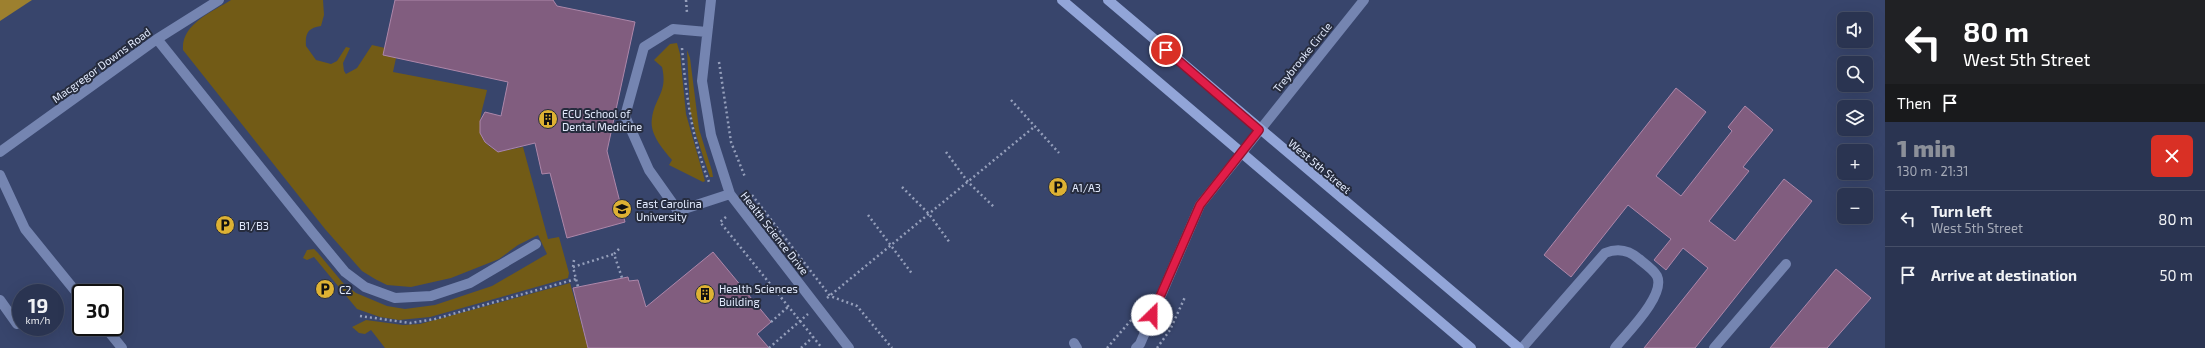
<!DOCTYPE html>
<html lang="en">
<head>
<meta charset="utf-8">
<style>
  body { margin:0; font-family:"Exo 2",sans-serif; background:#363f5b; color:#f1f3f6; height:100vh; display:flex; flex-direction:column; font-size:15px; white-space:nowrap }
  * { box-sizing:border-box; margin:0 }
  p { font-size:13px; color:#a5aab7 }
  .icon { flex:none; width:22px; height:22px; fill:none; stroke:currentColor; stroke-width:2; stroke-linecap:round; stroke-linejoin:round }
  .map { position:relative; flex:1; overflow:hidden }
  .details { display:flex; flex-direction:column; background:#2a3451; width:320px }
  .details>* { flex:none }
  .banner { background:#202124; color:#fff; overflow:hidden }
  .buttons { position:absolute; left:1837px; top:12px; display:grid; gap:8px }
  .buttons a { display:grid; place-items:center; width:36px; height:36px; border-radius:6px; background:#2a3451; box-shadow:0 4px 16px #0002,0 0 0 1px #464f68; font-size:20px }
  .speed { position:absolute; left:12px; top:284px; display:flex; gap:8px; font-size:20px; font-weight:700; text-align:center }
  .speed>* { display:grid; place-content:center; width:52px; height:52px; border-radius:50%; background:#2a3451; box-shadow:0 4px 16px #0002,0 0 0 1px #464f68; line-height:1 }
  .speed small { font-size:10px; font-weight:400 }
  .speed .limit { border:2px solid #111; border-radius:6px; background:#fff; color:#111 }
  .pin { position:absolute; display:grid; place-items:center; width:34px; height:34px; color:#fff; margin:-17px; border:2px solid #fff; border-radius:50%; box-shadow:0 1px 4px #0007 }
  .me { position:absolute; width:44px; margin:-22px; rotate:23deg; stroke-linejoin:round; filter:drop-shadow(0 0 3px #0008) }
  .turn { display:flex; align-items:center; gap:14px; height:84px; padding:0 12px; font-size:18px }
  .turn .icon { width:52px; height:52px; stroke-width:2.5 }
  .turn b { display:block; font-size:28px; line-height:34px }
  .then { display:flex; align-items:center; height:38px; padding:0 12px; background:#0003; gap:8px; font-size:15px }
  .round { display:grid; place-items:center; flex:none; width:42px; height:42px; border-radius:6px; background:#363f5b }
  .head { display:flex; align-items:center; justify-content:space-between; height:68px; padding:0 12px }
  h1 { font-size:24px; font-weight:800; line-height:30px; color:#8c9099 }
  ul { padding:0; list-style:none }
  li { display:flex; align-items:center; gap:12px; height:56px; padding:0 12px; border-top:1px solid #464f68 }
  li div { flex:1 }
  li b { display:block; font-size:15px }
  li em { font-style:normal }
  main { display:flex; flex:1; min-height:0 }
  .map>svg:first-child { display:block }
</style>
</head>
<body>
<main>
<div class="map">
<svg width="1885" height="348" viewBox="0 0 1885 348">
  <rect width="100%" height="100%" fill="#38456c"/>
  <path fill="#725b16" d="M 231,0 L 323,0 L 324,15 L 321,26 C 308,28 305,33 306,46 L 316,60 L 331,64 L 337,61 L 346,47 L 350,48 L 343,63 L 344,71 L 346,74 L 357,68 L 372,45 L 385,48 L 396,58 L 393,72 L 487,90 C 484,105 474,129 485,142 C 488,146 494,149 498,152 L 523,147 L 548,239 L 559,237 L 569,273 L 568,278 L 430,317 L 399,320 L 380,317 L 357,309 L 314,257 L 307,260 L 303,258 L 307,250 L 314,249 L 318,253 L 343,283 L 356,293 L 387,306 L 405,309 L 435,305 L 492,286 L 547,254 L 538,235 L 518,245 L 499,259 L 451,278 L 411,287 L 387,285 L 375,279 L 362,271 L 325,229 L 183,50 C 181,24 212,12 231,0 Z
    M 677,43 L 680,54 L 686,114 L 705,181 L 703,182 L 669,165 L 672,160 C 663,149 649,134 652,118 C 655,97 668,92 662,67 L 654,60 L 670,44 Z
    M 687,50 L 690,58 L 699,129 L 712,171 L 713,177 L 710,177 L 696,135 L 690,110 Z
    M 570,283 L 588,348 L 385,348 L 371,330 L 365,334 L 359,333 L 352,327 L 366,320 L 403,325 L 420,324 Z"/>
  <path fill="#9d802f" d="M 0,0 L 32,0 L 0,21 Z"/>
  <path fill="#815d7f" stroke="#ad87aa" d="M 395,0 L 553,0 L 557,6 L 635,22 L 607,151 L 625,222 L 567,238 L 550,173 L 542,174 L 535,143 L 498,152 L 485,142 L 480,133 L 480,121 L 485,112 L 501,116 L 508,82 L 383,55 Z
    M 1676,88 L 1706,112 L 1656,176 L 1681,196 L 1732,131 L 1728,127 L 1745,106 L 1773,130 L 1743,167 L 1749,171 L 1709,221 L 1735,241 L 1784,179 L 1812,201 L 1695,348 L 1644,348 L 1708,268 L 1683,248 L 1666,270 L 1654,260 L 1671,239 L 1628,205 L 1571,277 L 1544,255 Z
    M 713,252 L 771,322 L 757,334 L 769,348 L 588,348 L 573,288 L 628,277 L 629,281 L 638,280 L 646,307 Z
    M 1836,269 L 1871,298 L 1827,348 L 1770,348 Z"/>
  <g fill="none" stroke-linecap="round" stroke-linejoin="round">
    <path stroke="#959fbb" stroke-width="2.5" stroke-dasharray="2 3" stroke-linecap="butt" d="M 686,0 L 687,13
      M 682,48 C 686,95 692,139 709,182
      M 719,62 L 731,142 L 745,177
      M 1011,100 L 1059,153
      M 946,152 L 968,182 L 994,207
      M 902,187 L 929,214 L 950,243
      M 752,195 L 830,296 L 857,306 L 892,348
      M 868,215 L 913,275
      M 726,217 L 720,222 L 822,348
      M 619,249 L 614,254 L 622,278
      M 574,260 L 573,267 L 578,287
      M 573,267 L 614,254
      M 827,298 L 1034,127
      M 360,316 L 410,323 L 435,319 L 576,279
      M 771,322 L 789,306
      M 769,348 L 808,314
      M 801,348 L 813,337
      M 1107,348 L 1132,319 L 1142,300
      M 1157,348 L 1170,330 L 1185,297"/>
    <path stroke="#7585b1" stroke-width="10" d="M 711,0 L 702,81 L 711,135 L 730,194 L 849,348
      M 707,32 L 673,29 L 644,47 L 625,116 L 649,170 L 678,211 L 730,194
      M 157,39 L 312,232 L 345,272 L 365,287 L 395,298 L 431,296 L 470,283 L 536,244
      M 0,152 L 157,39 L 219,0
      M 0,175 L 25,229 L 81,298
      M 0,300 L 17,324
      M 105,327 L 122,348
      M 1074,343 L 1077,348
      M 1136,348 L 1140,344 L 1200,205 L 1364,0
      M 1522,348 L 1605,253 C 1617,248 1629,250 1639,259 C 1644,263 1654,270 1657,276 C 1666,295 1627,333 1615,348
      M 1714,348 L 1786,264"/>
    <path stroke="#92a5d8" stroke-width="10" d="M 1062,0 L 1471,348
      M 1108,0 L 1519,348"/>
  </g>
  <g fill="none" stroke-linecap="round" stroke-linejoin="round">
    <g stroke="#92132f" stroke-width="10">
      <path id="route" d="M 1152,315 L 1200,205 L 1259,130 L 1166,50"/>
    </g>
    <use href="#route" stroke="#e11d48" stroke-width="7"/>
  </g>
  <defs>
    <g id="building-disc" transform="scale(1)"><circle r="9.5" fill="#ddb133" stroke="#262c3e"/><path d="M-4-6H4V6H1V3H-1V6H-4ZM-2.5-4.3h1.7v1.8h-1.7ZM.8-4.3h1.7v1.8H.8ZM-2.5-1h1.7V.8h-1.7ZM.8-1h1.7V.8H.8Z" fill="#111"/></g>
    <g id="parking-disc" transform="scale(1)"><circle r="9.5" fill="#ddb133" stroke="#262c3e"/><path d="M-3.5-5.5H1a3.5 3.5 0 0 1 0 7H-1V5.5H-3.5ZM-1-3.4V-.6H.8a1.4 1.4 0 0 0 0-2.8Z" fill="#111"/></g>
    <g id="university-disc" transform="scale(1)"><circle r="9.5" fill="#ddb133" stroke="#262c3e"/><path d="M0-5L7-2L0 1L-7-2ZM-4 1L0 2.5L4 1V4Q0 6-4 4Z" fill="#111"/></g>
  </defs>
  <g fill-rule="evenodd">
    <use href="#building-disc" x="548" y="119"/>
    <use href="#parking-disc" x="1058" y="187"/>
    <use href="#university-disc" x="622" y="209"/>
    <use href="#parking-disc" x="225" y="225"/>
    <use href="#parking-disc" x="325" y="289"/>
    <use href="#building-disc" x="705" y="294"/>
  </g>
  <g text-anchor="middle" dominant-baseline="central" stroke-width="4" stroke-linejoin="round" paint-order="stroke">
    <g font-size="11" fill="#e3ebfe" stroke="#262c3e">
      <text transform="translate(1302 57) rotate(-51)">Treybrooke Circle</text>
      <text transform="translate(101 65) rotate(-36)">Macgregor Downs Road</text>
      <text transform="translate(1320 166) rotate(40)">West 5th Street</text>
      <text transform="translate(775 233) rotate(52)">Health Science Drive</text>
    </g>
    <g font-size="11" fill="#e3ebfe" stroke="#262c3e" text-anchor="start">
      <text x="562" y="113">ECU School of<tspan x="562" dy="13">Dental Medicine</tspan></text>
      <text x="1072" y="187">A1/A3</text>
      <text x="636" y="203">East Carolina<tspan x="636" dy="13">University</tspan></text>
      <text x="239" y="225">B1/B3</text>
      <text x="719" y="288">Health Sciences<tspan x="719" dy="13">Building</tspan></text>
      <text x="339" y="289">C2</text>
    </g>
  </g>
</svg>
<div class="buttons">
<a><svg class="icon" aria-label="sound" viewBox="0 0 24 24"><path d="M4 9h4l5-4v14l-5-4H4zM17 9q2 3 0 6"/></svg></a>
<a><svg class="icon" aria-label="search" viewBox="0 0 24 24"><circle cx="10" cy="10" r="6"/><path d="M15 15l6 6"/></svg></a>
<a><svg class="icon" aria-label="layers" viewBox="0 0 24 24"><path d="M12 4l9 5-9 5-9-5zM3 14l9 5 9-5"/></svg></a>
<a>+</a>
<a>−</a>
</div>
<div class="speed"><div>19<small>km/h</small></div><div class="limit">30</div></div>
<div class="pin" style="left:1166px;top:50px;background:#d93025"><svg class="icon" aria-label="arrive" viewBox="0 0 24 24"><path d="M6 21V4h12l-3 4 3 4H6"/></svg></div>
<svg class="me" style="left:1152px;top:315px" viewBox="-20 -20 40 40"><circle r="19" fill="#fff"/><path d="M0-13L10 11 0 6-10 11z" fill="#e11d48"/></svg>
</div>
<section class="details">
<div class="banner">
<div class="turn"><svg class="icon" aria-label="left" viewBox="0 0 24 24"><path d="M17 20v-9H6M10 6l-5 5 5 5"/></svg><div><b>80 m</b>West 5th Street</div></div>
<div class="then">Then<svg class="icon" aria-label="arrive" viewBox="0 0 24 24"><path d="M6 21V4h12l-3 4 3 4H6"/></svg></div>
</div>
<div class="head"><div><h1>1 min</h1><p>130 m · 21:31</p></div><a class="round" style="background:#d93025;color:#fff"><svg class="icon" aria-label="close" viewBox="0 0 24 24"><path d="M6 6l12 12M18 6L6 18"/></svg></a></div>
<ul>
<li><svg class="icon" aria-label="left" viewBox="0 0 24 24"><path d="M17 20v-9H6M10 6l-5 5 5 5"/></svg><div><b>Turn left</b><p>West 5th Street</p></div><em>80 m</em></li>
<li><svg class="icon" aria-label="arrive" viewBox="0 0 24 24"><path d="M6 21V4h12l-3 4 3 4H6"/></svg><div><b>Arrive at destination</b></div><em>50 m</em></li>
</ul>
</section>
</main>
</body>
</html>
